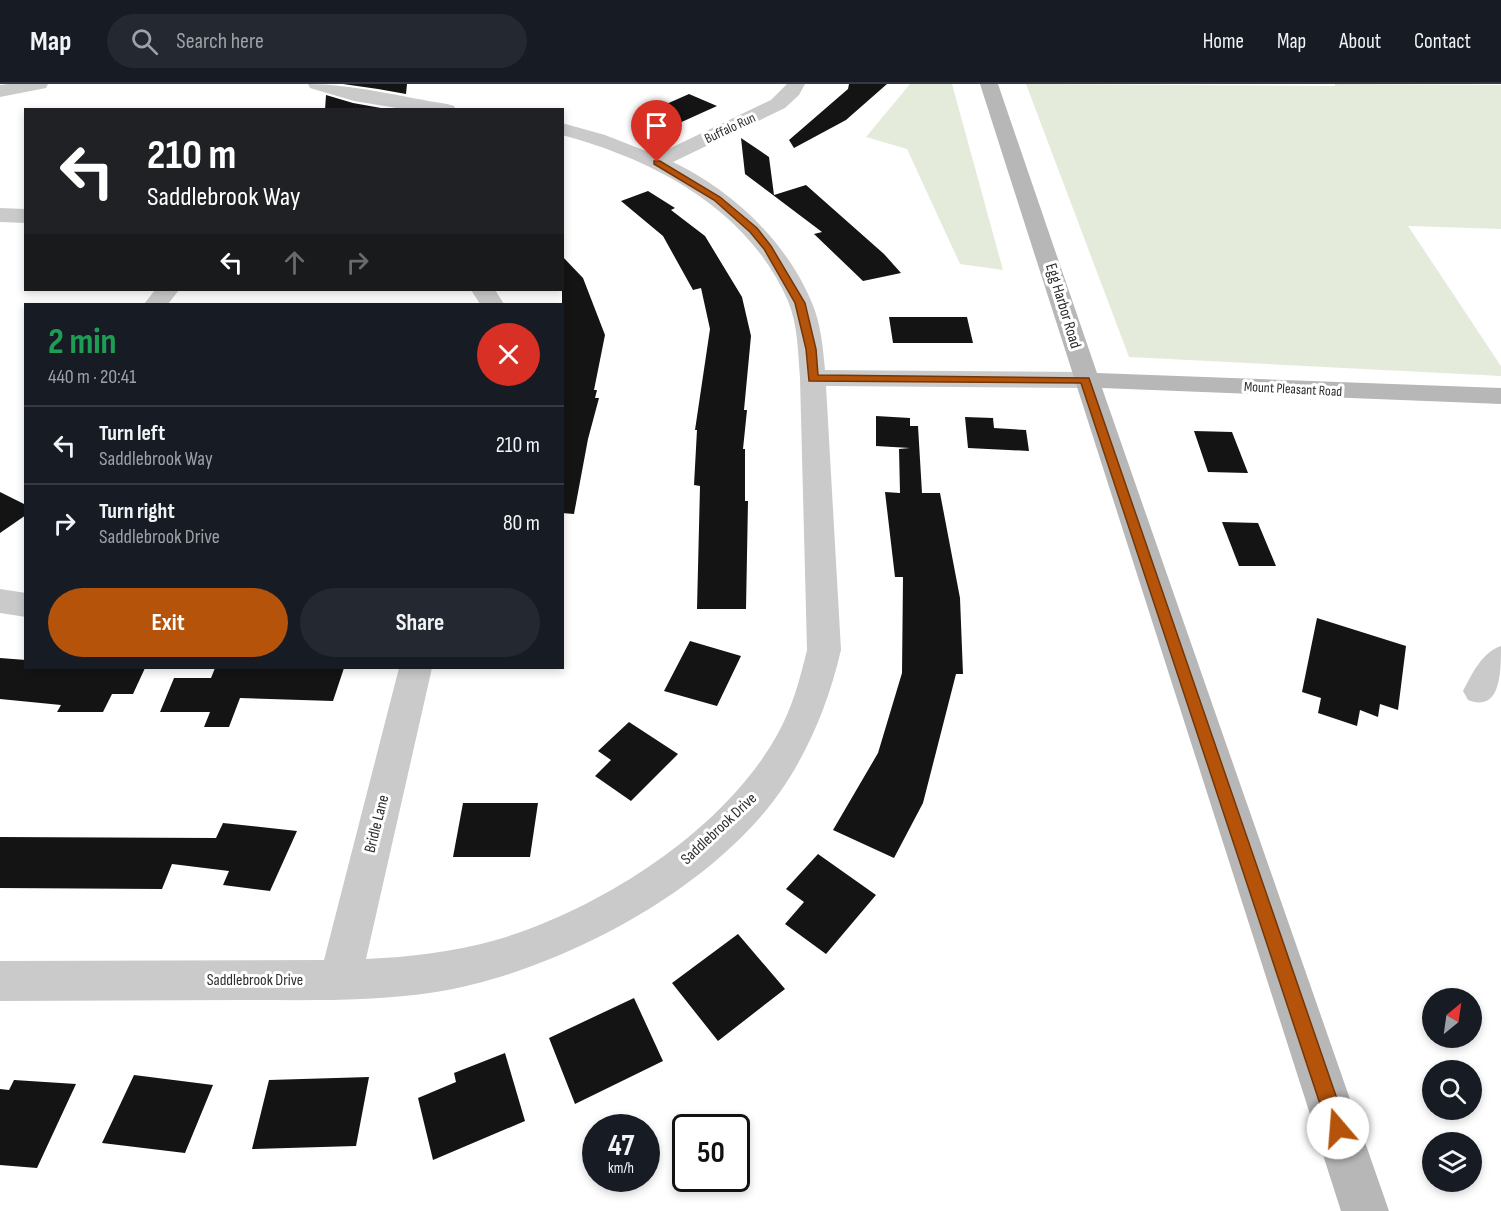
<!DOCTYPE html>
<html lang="en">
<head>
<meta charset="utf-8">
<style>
  body { margin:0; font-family:"Sofia Sans Condensed",sans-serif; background:#242831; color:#f1f3f6; height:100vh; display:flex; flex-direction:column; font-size:22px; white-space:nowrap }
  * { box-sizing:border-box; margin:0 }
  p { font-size:20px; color:#9ea1a6 }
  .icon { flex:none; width:33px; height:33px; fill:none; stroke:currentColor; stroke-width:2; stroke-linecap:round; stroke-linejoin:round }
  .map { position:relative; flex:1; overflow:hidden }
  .details { position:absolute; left:24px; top:219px; width:540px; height:366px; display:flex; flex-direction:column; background:#171b24; border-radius:0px; box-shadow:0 3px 9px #0003 }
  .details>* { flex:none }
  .banner { position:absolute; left:24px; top:24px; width:540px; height:183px; border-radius:0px; box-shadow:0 3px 9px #0003; background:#202124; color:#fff; overflow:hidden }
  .needle { width:39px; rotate:29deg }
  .fabs { position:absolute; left:1422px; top:904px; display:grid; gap:12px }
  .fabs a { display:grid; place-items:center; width:60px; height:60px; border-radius:50%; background:#171b24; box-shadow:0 3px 9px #0003; font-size:30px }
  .speed { position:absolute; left:582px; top:1030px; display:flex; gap:12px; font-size:30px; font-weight:700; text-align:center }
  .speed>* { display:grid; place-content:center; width:78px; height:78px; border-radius:50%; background:#171b24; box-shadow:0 3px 9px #0003; line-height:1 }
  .speed small { font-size:15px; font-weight:400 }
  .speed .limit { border:3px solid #111; border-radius:9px; background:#fff; color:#111 }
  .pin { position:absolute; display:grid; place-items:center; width:51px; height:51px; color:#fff; margin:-62px -26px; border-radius:50% 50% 50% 0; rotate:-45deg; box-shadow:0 0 6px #0007 }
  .pin .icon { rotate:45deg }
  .me { position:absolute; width:66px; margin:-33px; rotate:342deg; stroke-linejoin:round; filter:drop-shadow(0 0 4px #0008) }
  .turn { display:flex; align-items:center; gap:21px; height:126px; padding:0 24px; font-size:27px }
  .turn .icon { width:78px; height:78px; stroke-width:2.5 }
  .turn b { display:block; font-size:42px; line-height:51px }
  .lanes { display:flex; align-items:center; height:57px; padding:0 24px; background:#0003; justify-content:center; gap:30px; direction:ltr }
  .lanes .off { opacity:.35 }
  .round { display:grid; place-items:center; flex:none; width:63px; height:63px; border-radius:32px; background:#242831 }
  .headline { display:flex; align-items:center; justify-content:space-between; height:102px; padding:0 24px }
  h1 { font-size:36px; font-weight:700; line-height:45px; color:#1e9e55 }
  .button { display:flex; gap:12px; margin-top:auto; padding:12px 24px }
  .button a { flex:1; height:69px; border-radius:36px; background:#b45309; color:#fff; font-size:24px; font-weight:700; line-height:69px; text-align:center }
  .button a+a { background:#242831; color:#f1f3f6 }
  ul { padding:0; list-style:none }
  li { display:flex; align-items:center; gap:18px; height:78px; padding:0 24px; border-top:2px solid #363941 }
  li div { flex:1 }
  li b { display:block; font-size:22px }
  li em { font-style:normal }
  header { display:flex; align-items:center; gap:36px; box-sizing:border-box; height:84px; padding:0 30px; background:#171b24; border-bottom:2px solid #363941 }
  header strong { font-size:28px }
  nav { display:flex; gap:33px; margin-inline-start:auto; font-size:21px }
  .search { width:420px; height:54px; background:#242831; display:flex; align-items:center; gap:15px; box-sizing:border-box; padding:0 21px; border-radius:33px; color:#9ea1a6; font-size:22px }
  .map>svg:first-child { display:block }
</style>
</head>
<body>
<header>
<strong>Map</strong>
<div class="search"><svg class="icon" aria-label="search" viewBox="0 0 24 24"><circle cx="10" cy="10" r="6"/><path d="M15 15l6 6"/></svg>Search here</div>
<nav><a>Home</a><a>Map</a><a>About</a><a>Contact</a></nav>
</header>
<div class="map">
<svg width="1501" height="1127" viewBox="0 0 1501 1127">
  <rect width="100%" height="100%" fill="#fff"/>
  <path fill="#e5ebdb" d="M 910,0 L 952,0 L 1003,186 L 960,180 L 907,65 L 866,53 Z
    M 1026,0 L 1335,2 L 1335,0 L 1501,1 L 1501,145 L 1408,142 L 1501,282 L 1501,292 L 1129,273 Z"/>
  <path fill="#141414" d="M 343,0 L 407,0 L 406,10 L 378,5 Z
    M 849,0 L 887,0 L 846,36 L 794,64 L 789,56 L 848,5 Z
    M 689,10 L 717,22 L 675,41 L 646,29 Z
    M 326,11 L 353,19 L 392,26 L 325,26 Z
    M 741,54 L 769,73 L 774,111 L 806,101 L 884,170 L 901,189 L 863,197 L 814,150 L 822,148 L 745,90 Z
    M 648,107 L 675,124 L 671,126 L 705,152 L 742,213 L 751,252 L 744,326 L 747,326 L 743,365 L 745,365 L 745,417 L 748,417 L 746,525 L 697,525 L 700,402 L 694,401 L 697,346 L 695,346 L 710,245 L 701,204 L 693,206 L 663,152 L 621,117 Z
    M 562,172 L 583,194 L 605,251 L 594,306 L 597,306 L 595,314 L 599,314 L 588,355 L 574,430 L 562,429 Z
    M 889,233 L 967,233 L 973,259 L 893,259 Z
    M 876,332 L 910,334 L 910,342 L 918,342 L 922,409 L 940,409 L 960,514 L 963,590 L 956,590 L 923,719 L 894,774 L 833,746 L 878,669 L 902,589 L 903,493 L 895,493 L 885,408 L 900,409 L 899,365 L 910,364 L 876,362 Z
    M 965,333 L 993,334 L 994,344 L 1026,346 L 1029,367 L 968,364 Z
    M 1194,347 L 1232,348 L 1248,389 L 1208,388 Z
    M 0,408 L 26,421 L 26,431 L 0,449 Z
    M 1222,438 L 1258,439 L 1276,482 L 1239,482 Z
    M 1317,534 L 1406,562 L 1398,626 L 1380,620 L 1378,633 L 1360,626 L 1357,642 L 1318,629 L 1321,614 L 1302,608 Z
    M 690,557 L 741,572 L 717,622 L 664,607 Z
    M 0,574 L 26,576 L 26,584 L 145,584 L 133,610 L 112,610 L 103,628 L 57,628 L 61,621 L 0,615 Z
    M 215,584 L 344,584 L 333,617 L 240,614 L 229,643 L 204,643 L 210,628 L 160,628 L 174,594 L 211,594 Z
    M 629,638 L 678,670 L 631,717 L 595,692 L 611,676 L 598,667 Z
    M 463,719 L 538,719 L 530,773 L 453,773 Z
    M 223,739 L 297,747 L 270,807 L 223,801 L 229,787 L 172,780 L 162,805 L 0,804 L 0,753 L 216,754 Z
    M 818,770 L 876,811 L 826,870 L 785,840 L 804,818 L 786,805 Z
    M 738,850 L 785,905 L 718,957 L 672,899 Z
    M 634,914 L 663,977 L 575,1020 L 549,954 Z
    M 505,969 L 525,1037 L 433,1076 L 418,1014 L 456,998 L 454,989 Z
    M 134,991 L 213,1001 L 185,1069 L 102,1059 Z
    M 369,993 L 356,1062 L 252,1065 L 269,996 Z
    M 14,996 L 76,1000 L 37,1084 L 0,1081 L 0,1005 L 9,1006 Z"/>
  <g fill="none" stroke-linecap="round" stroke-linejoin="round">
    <path fill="#cacaca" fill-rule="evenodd" d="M 8,0 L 48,0 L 46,4 L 0,13 L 0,1 Z
      M 308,0 C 352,0 402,13 447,20 L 454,22 L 456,26 L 409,26 L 354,17 L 310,4 Z
      M 787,0 L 805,0 L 799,11 L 785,24 L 673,78 C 732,106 787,158 812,219 C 821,240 823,264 825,286 L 1086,288 L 1095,290 L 1099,296 L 1095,302 L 1086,304 L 826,302 L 841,566 C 829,617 810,665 780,708 C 710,808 555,889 436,908 C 371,918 306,916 241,916 C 161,916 80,917 0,917 L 0,877 L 324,876 L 399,584 L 432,584 L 366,875 C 410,873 453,868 496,856 C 599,826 724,747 777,651 C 792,625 800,595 807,566 L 800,294 C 798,269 798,241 788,217 C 748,125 655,76 562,51 L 562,39 L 605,51 L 656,71 L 771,16 Z
      M 0,124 L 26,125 L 26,139 L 0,138 Z
      M 155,206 L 179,206 L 168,220 L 144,220 Z
      M 471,206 L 495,206 L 504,220 L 480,220 Z
      M 0,505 L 26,509 L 26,533 L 0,529 Z
      M 1501,562 C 1501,588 1501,629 1468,616 L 1463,607 C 1472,590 1482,568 1501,562 Z"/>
    <path fill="#b7b7b7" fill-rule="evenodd" d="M 980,0 L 998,0 L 1097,289 L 1501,304 L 1501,320 L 1102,304 L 1389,1127 L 1341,1127 Z"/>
  </g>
  <path fill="#b45309" stroke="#753606" stroke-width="1.5" d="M 654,77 L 660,77 L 720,113 L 757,144 L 771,162 L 805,219 L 816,265 L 818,291 L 1089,294 L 1347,1044 L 1344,1051 L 1338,1054 L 1331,1051 L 1328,1044 L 1081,299 L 809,297 L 806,265 L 795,219 L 764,165 L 750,148 L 714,116 L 654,80 Z"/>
  <g text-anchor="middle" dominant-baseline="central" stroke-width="6" stroke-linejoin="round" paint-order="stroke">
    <g font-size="14" fill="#2d2d2d" stroke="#fff">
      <text transform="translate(730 44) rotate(-25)">Buffalo Run</text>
      <text transform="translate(1293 305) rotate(3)">Mount Pleasant Road</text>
    </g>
    <g font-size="16" fill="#2d2d2d" stroke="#fff">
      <text transform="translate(1063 222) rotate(73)">Egg Harbor Road</text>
      <text transform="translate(377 740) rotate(-76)">Bridle Lane</text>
      <text transform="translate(719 745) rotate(-43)">Saddlebrook Drive</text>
      <text x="255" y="896">Saddlebrook Drive</text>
    </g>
  </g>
</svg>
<div class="fabs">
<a><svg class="needle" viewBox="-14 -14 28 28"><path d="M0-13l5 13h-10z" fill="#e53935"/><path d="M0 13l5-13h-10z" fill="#9ea1a6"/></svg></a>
<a><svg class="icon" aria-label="search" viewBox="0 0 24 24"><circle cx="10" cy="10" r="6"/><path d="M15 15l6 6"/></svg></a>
<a><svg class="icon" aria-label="layers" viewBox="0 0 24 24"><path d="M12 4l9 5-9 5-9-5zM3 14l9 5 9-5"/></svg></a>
</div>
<div class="speed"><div>47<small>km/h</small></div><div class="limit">50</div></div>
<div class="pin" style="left:657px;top:78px;background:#d93025"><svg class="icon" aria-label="arrive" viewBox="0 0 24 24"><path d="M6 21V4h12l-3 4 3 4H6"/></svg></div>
<svg class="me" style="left:1338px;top:1044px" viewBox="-20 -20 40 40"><circle r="19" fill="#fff"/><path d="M0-13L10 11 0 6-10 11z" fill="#b45309"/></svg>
<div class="banner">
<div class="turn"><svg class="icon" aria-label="left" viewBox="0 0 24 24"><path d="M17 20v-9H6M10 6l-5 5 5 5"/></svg><div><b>210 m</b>Saddlebrook Way</div></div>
<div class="lanes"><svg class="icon" aria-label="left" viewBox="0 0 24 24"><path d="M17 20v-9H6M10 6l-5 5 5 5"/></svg><svg class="icon off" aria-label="ahead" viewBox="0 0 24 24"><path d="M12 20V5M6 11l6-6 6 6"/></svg><svg class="icon off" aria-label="right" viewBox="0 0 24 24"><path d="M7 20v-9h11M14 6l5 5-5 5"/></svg></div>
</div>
<section class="details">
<div class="headline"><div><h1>2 min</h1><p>440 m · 20:41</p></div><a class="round" style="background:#d93025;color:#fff"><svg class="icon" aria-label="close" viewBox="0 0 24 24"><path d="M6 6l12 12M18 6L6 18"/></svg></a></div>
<ul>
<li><svg class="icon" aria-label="left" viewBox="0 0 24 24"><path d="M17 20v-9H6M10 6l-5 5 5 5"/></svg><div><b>Turn left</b><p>Saddlebrook Way</p></div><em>210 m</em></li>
<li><svg class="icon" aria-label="right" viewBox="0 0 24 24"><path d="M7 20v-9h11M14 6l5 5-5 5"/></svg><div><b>Turn right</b><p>Saddlebrook Drive</p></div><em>80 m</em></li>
</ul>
<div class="button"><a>Exit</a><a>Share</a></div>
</section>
</div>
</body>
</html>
